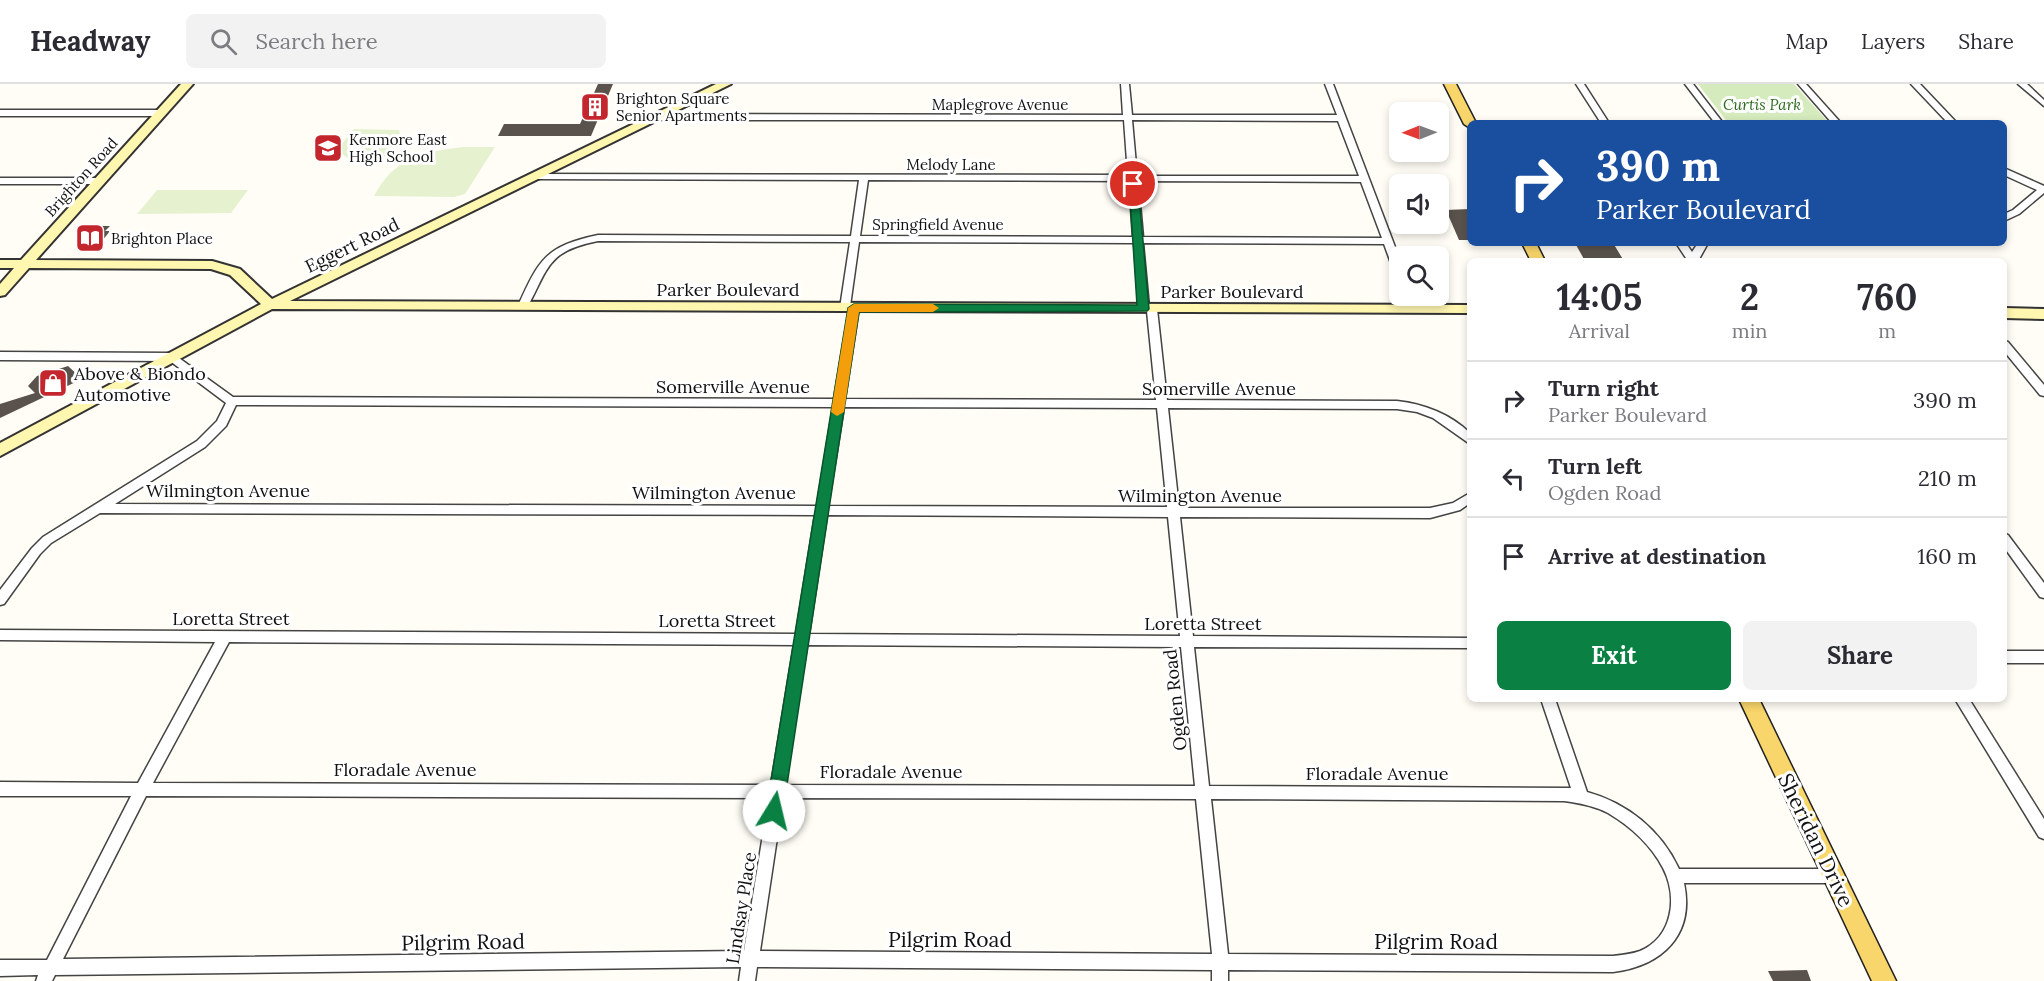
<!DOCTYPE html>
<html lang="en">
<head>
<meta charset="utf-8">
<style>
  body { margin:0; font-family:Lora,serif; background:#f2f2f3; color:#2b2b33; height:100vh; display:flex; flex-direction:column; font-size:22px; white-space:nowrap }
  * { box-sizing:border-box; margin:0 }
  p { font-size:20px; color:#7c7c81 }
  .icon { flex:none; width:33px; height:33px; fill:none; stroke:currentColor; stroke-width:2; stroke-linecap:round; stroke-linejoin:round }
  .map { position:relative; flex:1; overflow:hidden }
  .panel { position:absolute; left:1467px; top:174px; width:540px; height:444px; display:flex; flex-direction:column; background:#fff; border-radius:9px; box-shadow:0 3px 9px #0003 }
  .panel>* { flex:none }
  .hud { position:absolute; left:1467px; top:36px; width:540px; height:126px; border-radius:9px; box-shadow:0 3px 9px #0003; background:#1a4fa0; color:#fff; overflow:hidden }
  .needle { width:39px; rotate:269deg }
  .buttons { position:absolute; left:1389px; top:18px; display:grid; gap:12px }
  .buttons a { display:grid; place-items:center; width:60px; height:60px; border-radius:9px; background:#fff; box-shadow:0 3px 9px #0003; font-size:30px }
  .pin { position:absolute; display:grid; place-items:center; width:51px; height:51px; color:#fff; margin:-26px; border:3px solid #fff; border-radius:50%; box-shadow:0 2px 6px #0007 }
  .me { position:absolute; width:66px; margin:-33px; rotate:9deg; stroke-linejoin:round; filter:drop-shadow(0 0 4px #0008) }
  .turn { display:flex; align-items:center; gap:21px; height:126px; padding:0 30px; font-size:27px }
  .turn .icon { width:78px; height:78px; stroke-width:2.5 }
  .turn b { display:block; font-size:42px; line-height:51px }
  .eta { display:flex; justify-content:space-evenly; align-items:center; height:102px; text-align:center }
  .eta b { font-size:36px; font-weight:700; line-height:42px }
  .primary-button { display:flex; gap:12px; margin-top:auto; padding:12px 30px }
  .primary-button a { flex:1; height:69px; border-radius:9px; background:#0b8043; color:#fff; font-size:24px; font-weight:700; line-height:69px; text-align:center }
  .primary-button a+a { background:#f2f2f3; color:#2b2b33 }
  ul { padding:0; list-style:none }
  li { display:flex; align-items:center; gap:18px; height:78px; padding:0 30px; border-top:2px solid #e1e1e2 }
  li div { flex:1 }
  li b { display:block; font-size:22px }
  li em { font-style:normal }
  header { display:flex; align-items:center; gap:36px; box-sizing:border-box; height:84px; padding:0 30px; background:#fff; border-bottom:2px solid #e1e1e2 }
  header strong { font-size:28px }
  nav { display:flex; gap:33px; margin-inline-start:auto; font-size:21px }
  .search { width:420px; height:54px; background:#f2f2f3; display:flex; align-items:center; gap:15px; box-sizing:border-box; padding:0 21px; border-radius:9px; color:#7c7c81; font-size:22px }
  .map>svg:first-child { display:block }
</style>
</head>
<body>
<header>
<strong>Headway</strong>
<div class="search"><svg class="icon" aria-label="search" viewBox="0 0 24 24"><circle cx="10" cy="10" r="6"/><path d="M15 15l6 6"/></svg>Search here</div>
<nav><a>Map</a><a>Layers</a><a>Share</a></nav>
</header>
<div class="map">
<svg width="2044" height="897" viewBox="0 0 2044 897">
  <rect width="100%" height="100%" fill="#fffdf5"/>
  <path fill="#d5ebbd" d="M 1698,0 L 1794,0 L 1829,39 L 1728,39 Z"/>
  <path fill="#e6f2cf" d="M 354,45 L 399,46 L 400,49 L 382,77 L 349,75 L 337,66 Z
    M 463,63 L 495,63 L 465,110 L 454,113 L 374,112 C 394,74 422,68 463,63 Z
    M 157,106 L 248,106 L 231,129 L 137,130 Z"/>
  <path fill="#5a524d" d="M 598,0 L 613,0 L 591,52 L 498,52 L 504,40 L 580,40 Z
    M 1470,125 L 1470,156 L 1459,156 L 1446,126 Z
    M 96,142 L 110,142 L 105,147 L 110,147 L 98,162 L 77,165 Z
    M 1575,159 L 1613,159 L 1624,177 L 1585,177 Z
    M 68,282 L 82,295 L 0,334 L 0,320 L 35,309 L 28,302 L 37,292 Z
    M 1807,886 L 1811,897 L 1773,897 L 1768,887 Z"/>
  <g fill="none" stroke-linecap="round" stroke-linejoin="round">
    <g stroke="#444" stroke-width="3">
      <path id="street" d="M 1121,0 L 1129,0 L 1132,31 L 1337,31 L 1325,0 L 1333,0 L 1400,176 L 1400,193 L 1395,190 L 1384,160 L 1143,159 L 1149,223 L 1156,223 L 1157,225 L 1167,316 L 1397,317 C 1424,320 1450,330 1470,349 L 1470,360 L 1433,334 L 1417,328 L 1397,325 L 1168,324 L 1179,424 L 1430,424 L 1453,419 L 1470,409 L 1470,419 L 1460,426 L 1430,434 L 1180,433 L 1193,552 L 1470,554 L 1470,564 L 1194,563 L 1209,702 L 1571,704 L 1541,615 L 1555,615 L 1587,708 C 1627,719 1661,746 1679,785 L 1833,785 L 1838,787 L 1841,792 L 1838,797 L 1833,799 L 1684,799 C 1695,851 1662,882 1613,888 L 1228,886 L 1228,897 L 1212,897 L 1212,886 L 757,883 L 755,897 L 739,897 L 741,883 L 55,891 L 52,897 L 36,897 L 38,891 L 0,892 L 0,876 L 47,876 L 131,712 L 0,712 L 0,698 L 138,699 L 215,558 L 0,556 L 0,546 L 796,550 L 815,431 L 100,429 L 51,459 L 40,470 L 4,520 L 0,521 L 0,506 L 32,464 L 43,453 L 197,357 L 217,337 L 226,319 L 170,277 L 0,276 L 0,268 L 172,269 L 233,313 L 834,315 L 849,226 L 845,227 L 840,224 L 850,158 L 598,157 C 547,167 549,183 527,224 L 519,224 L 518,222 C 539,175 546,162 598,151 L 851,152 L 859,96 L 536,95 L 532,92 L 533,90 L 1128,91 L 1124,36 L 659,36 L 655,33 L 659,30 L 1123,31 ZM 1132,36 L 1338,37 L 1359,92 L 1137,92 ZM 868,96 L 1129,97 L 1133,153 L 860,152 ZM 1138,97 L 1361,98 L 1382,154 L 1143,153 ZM 859,158 L 1134,159 L 1139,225 L 1140,227 L 1147,227 L 1156,316 L 845,315 L 859,224 L 854,221 L 850,222 ZM 236,321 L 833,323 L 817,422 L 115,420 L 205,363 L 226,342 ZM 844,323 L 1157,324 L 1167,423 L 828,422 ZM 827,431 L 1168,433 L 1180,552 L 809,550 ZM 229,558 L 794,561 L 771,701 L 153,699 ZM 807,561 L 1181,563 L 1195,702 L 785,701 ZM 146,712 L 769,714 L 744,867 L 63,875 ZM 783,714 L 1196,715 L 1212,870 L 760,867 ZM 1211,715 L 1564,717 C 1579,719 1595,722 1608,729 C 1630,742 1651,761 1663,784 C 1678,813 1673,853 1640,867 C 1632,870 1622,871 1613,872 L 1228,870 Z
        M 1576,0 L 1584,0 L 1609,39 L 1601,39 Z
        M 1685,0 L 1693,0 L 1723,39 L 1715,39 Z
        M 1798,0 L 1806,0 L 1841,39 L 1832,39 Z
        M 1911,0 L 1920,0 L 1957,39 L 1948,39 Z
        M 2018,0 L 2027,0 L 2044,16 L 2044,22 Z
        M 0,26 L 162,26 L 166,29 L 162,32 L 0,32 Z
        M 2004,84 L 2044,102 L 2044,109 L 2019,130 L 2004,137 L 2004,130 L 2013,126 L 2037,106 L 2004,91 Z
        M 0,94 L 100,94 L 104,97 L 100,100 L 0,100 Z
        M 1676,159 L 1686,159 L 1692,168 L 1698,159 L 1708,159 L 1698,177 L 1688,177 Z
        M 1402,212 L 1412,212 L 1417,225 L 1416,227 L 1408,227 Z
        M 2004,257 L 2008,258 L 2044,301 L 2044,312 L 2040,311 L 2004,267 Z
        M 2004,449 L 2008,451 L 2044,499 L 2044,514 L 2040,513 L 2004,463 Z
        M 2004,567 L 2044,567 L 2044,579 L 2004,579 Z
        M 1955,615 L 1969,615 L 2044,735 L 2044,755 L 2039,753 Z"/>
    </g>
    <g stroke="#333" stroke-width="4">
      <path id="secondary" d="M 181,0 L 193,0 L 36,176 L 212,177 L 240,185 L 272,215 L 716,0 L 731,0 L 290,217 L 1470,221 L 1470,229 L 272,225 L 0,372 L 0,359 L 261,220 L 230,191 L 211,185 L 29,184 L 5,211 L 0,212 L 0,200 L 14,184 L 0,184 L 0,176 L 21,176 Z
        M 2004,224 L 2044,225 L 2044,235 L 2004,234 Z"/>
    </g>
    <g stroke="#222" stroke-width="3">
      <path id="primary" d="M 1444,0 L 1456,0 L 1476,39 L 1470,39 L 1470,44 L 1464,40 Z
        M 1522,159 L 1536,159 L 1545,177 L 1531,177 Z
        M 1739,615 L 1759,615 L 1896,897 L 1872,897 Z"/>
    </g>
    <use href="#street" fill="#fff" fill-rule="evenodd"/>
    <use href="#secondary" fill="#fff6b0" fill-rule="evenodd"/>
    <use href="#primary" fill="#f9d66b" fill-rule="evenodd"/>
  </g>
  <path fill="#0b8043" stroke="#07532c" stroke-width="1.5" d="M 1129,98 L 1138,100 L 1149,225 L 1147,227 L 859,228 L 783,727 L 780,732 L 774,735 L 769,732 L 766,727 L 848,224 L 854,220 L 1137,221 Z"/>
  <path fill="#f59e0b" d="M 854,220 L 933,220 L 939,224 L 933,228 L 859,228 L 844,328 L 837,332 L 831,328 L 848,224 Z"/>
  <defs>
    <g id="building-square" transform="scale(1.5)"><rect x="-9" y="-9" width="18" height="18" rx="4" fill="#c4262e" stroke="#fff"/><path d="M-4-6H4V6H1V3H-1V6H-4ZM-2.5-4.3h1.7v1.8h-1.7ZM.8-4.3h1.7v1.8H.8ZM-2.5-1h1.7V.8h-1.7ZM.8-1h1.7V.8H.8Z" fill="#fff"/></g>
    <g id="school-square" transform="scale(1.5)"><rect x="-9" y="-9" width="18" height="18" rx="4" fill="#c4262e" stroke="#fff"/><path d="M0-5L7-2L0 1L-7-2ZM-4 1L0 2.5L4 1V4Q0 6-4 4Z" fill="#fff"/></g>
    <g id="library-square" transform="scale(1.5)"><rect x="-9" y="-9" width="18" height="18" rx="4" fill="#c4262e" stroke="#fff"/><path d="M-6-4Q-3-5.5-.7-3.5V5Q-3 3-6 4ZM6-4Q3-5.5 .7-3.5V5Q3 3 6 4Z" fill="#fff"/></g>
    <g id="shop-square" transform="scale(1.5)"><rect x="-9" y="-9" width="18" height="18" rx="4" fill="#c4262e" stroke="#fff"/><path d="M-5-2.5h2.3a2.7 3.5 0 0 1 5.4 0H5L5.5 6h-11ZM-1.5-2.5h3a1.5 2.3 0 0 0-3 0Z" fill="#fff"/></g>
  </defs>
  <g fill-rule="evenodd">
    <use href="#building-square" x="595" y="23"/>
    <use href="#school-square" x="328" y="64"/>
    <use href="#library-square" x="90" y="154"/>
    <use href="#shop-square" x="53" y="299"/>
  </g>
  <g text-anchor="middle" dominant-baseline="central" stroke-width="6" stroke-linejoin="round" paint-order="stroke">
    <g font-size="15" fill="#111" stroke="#fff" text-anchor="start">
      <text x="616" y="14">Brighton Square<tspan x="616" dy="17">Senior Apartments</tspan></text>
      <text x="349" y="55">Kenmore East<tspan x="349" dy="17">High School</tspan></text>
      <text x="111" y="154">Brighton Place</text>
    </g>
    <g font-size="15" fill="#111" stroke="#fff">
      <text x="1000" y="20">Maplegrove Avenue</text>
      <text x="951" y="80">Melody Lane</text>
      <text transform="translate(81 93) rotate(-48)">Brighton Road</text>
      <text x="938" y="140">Springfield Avenue</text>
    </g>
    <g font-size="15" font-style="italic" fill="#2f6b1f" stroke="#fff">
      <text x="1762" y="20">Curtis Park</text>
    </g>
    <g font-size="18" fill="#111" stroke="#fff">
      <text transform="translate(352 161) rotate(-26)">Eggert Road</text>
      <text x="728" y="205">Parker Boulevard</text>
      <text x="1232" y="207">Parker Boulevard</text>
      <text x="733" y="302">Somerville Avenue</text>
      <text x="1219" y="304">Somerville Avenue</text>
      <text x="228" y="406">Wilmington Avenue</text>
      <text x="714" y="408">Wilmington Avenue</text>
      <text x="1200" y="411">Wilmington Avenue</text>
      <text x="231" y="534">Loretta Street</text>
      <text x="717" y="536">Loretta Street</text>
      <text x="1203" y="539">Loretta Street</text>
      <text transform="translate(1175 616) rotate(-96)">Ogden Road</text>
      <text x="405" y="685">Floradale Avenue</text>
      <text x="891" y="687">Floradale Avenue</text>
      <text x="1377" y="689">Floradale Avenue</text>
      <text transform="translate(741 824) rotate(-81)">Lindsay Place</text>
    </g>
    <g font-size="18" fill="#111" stroke="#fff" text-anchor="start">
      <text x="74" y="289">Above &amp; Biondo<tspan x="74" dy="21">Automotive</tspan></text>
    </g>
    <g font-size="21" fill="#111" stroke="#fff">
      <text transform="translate(1816 756) rotate(64)">Sheridan Drive</text>
      <text x="950" y="855">Pilgrim Road</text>
      <text x="1436" y="857">Pilgrim Road</text>
      <text transform="translate(463 858) rotate(-1)">Pilgrim Road</text>
    </g>
  </g>
</svg>
<div class="buttons">
<a><svg class="needle" viewBox="-14 -14 28 28"><path d="M0-13l5 13h-10z" fill="#e53935"/><path d="M0 13l5-13h-10z" fill="#7c7c81"/></svg></a>
<a><svg class="icon" aria-label="sound" viewBox="0 0 24 24"><path d="M4 9h4l5-4v14l-5-4H4zM17 9q2 3 0 6"/></svg></a>
<a><svg class="icon" aria-label="search" viewBox="0 0 24 24"><circle cx="10" cy="10" r="6"/><path d="M15 15l6 6"/></svg></a>
</div>
<div class="pin" style="left:1133px;top:100px;background:#d93025"><svg class="icon" aria-label="arrive" viewBox="0 0 24 24"><path d="M6 21V4h12l-3 4 3 4H6"/></svg></div>
<svg class="me" style="left:774px;top:727px" viewBox="-20 -20 40 40"><circle r="19" fill="#fff"/><path d="M0-13L10 11 0 6-10 11z" fill="#0b8043"/></svg>
<div class="hud">
<div class="turn"><svg class="icon" aria-label="right" viewBox="0 0 24 24"><path d="M7 20v-9h11M14 6l5 5-5 5"/></svg><div><b>390 m</b>Parker Boulevard</div></div>
</div>
<section class="panel">
<div class="eta">
<div><b>14:05</b><p>Arrival</p></div>
<div><b>2</b><p>min</p></div>
<div><b>760</b><p>m</p></div>
</div>
<ul>
<li><svg class="icon" aria-label="right" viewBox="0 0 24 24"><path d="M7 20v-9h11M14 6l5 5-5 5"/></svg><div><b>Turn right</b><p>Parker Boulevard</p></div><em>390 m</em></li>
<li><svg class="icon" aria-label="left" viewBox="0 0 24 24"><path d="M17 20v-9H6M10 6l-5 5 5 5"/></svg><div><b>Turn left</b><p>Ogden Road</p></div><em>210 m</em></li>
<li><svg class="icon" aria-label="arrive" viewBox="0 0 24 24"><path d="M6 21V4h12l-3 4 3 4H6"/></svg><div><b>Arrive at destination</b></div><em>160 m</em></li>
</ul>
<div class="primary-button"><a>Exit</a><a>Share</a></div>
</section>
</div>
</body>
</html>
